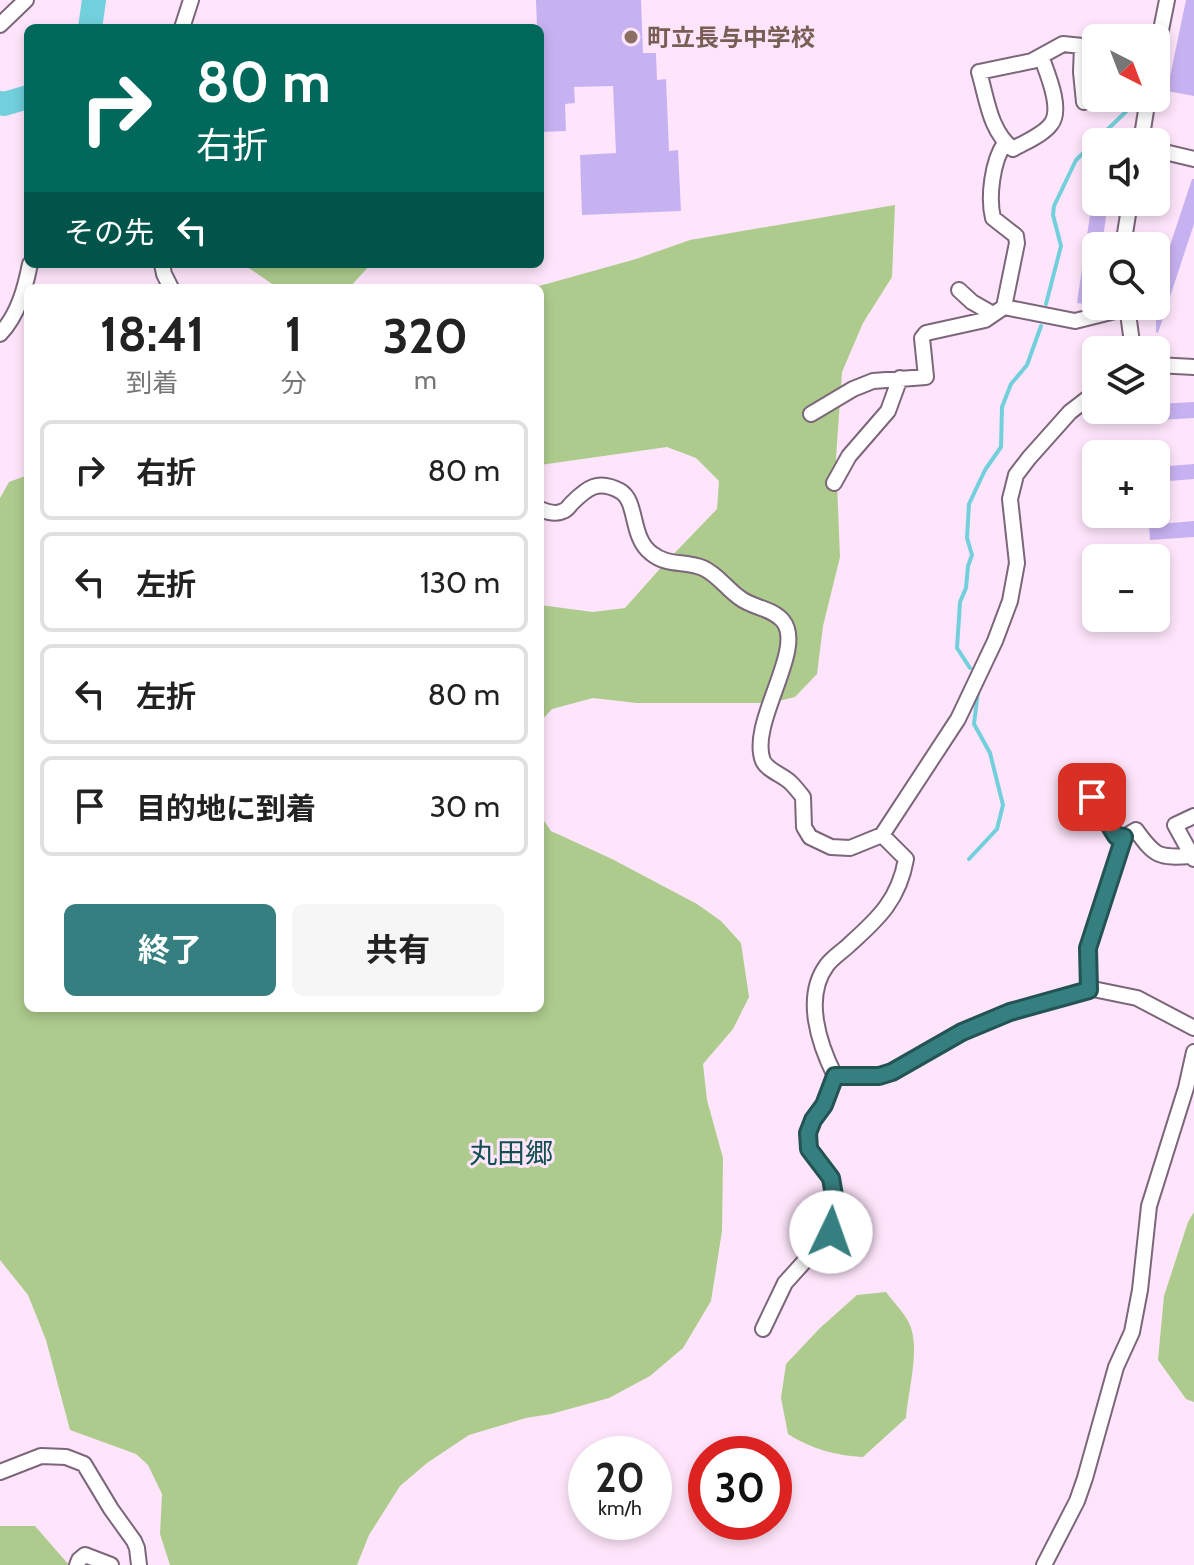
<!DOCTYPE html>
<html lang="ja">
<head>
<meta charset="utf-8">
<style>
  body { margin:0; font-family:Cabin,"Noto Sans JP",sans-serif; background:#f6f6f6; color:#222; height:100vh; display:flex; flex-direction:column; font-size:30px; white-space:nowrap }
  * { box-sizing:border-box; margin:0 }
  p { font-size:26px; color:#767676 }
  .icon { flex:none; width:44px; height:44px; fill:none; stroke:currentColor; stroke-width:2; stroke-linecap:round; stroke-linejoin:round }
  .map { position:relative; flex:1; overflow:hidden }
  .drawer { position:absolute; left:24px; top:284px; width:520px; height:728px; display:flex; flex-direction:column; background:#fff; border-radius:12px; box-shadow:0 4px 12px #0003 }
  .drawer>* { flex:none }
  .top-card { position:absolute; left:24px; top:24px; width:520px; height:244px; border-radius:12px; box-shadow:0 4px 12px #0003; background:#00695c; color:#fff; overflow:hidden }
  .needle { width:52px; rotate:138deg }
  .tools { position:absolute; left:1082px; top:24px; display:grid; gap:16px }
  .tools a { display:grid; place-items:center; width:88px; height:88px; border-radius:12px; background:#fff; box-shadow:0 4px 12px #0003; font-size:40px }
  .speed { position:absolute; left:568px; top:1436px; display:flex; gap:16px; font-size:40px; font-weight:700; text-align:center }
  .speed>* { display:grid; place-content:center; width:104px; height:104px; border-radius:50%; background:#fff; box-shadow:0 4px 12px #0003; line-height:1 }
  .speed small { font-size:20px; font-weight:400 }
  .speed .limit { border:12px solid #d22; background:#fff; color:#111 }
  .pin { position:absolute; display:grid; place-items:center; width:68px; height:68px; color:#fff; margin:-34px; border-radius:16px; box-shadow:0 4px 12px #0006 }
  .me { position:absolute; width:88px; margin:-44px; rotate:3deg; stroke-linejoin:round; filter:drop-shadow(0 0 6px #0008) }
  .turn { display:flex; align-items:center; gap:28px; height:168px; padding:0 40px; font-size:36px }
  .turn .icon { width:104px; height:104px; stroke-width:2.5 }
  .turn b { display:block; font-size:56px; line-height:68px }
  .then { display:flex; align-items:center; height:76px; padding:0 40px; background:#0003; gap:16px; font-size:30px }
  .eta { display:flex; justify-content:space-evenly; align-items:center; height:136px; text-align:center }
  .eta b { font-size:48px; font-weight:700; line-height:56px }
  .action { display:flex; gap:16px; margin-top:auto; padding:16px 40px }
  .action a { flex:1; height:92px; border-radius:12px; background:#367f80; color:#fff; font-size:32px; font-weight:700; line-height:92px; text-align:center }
  .action a+a { background:#f6f6f6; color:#222 }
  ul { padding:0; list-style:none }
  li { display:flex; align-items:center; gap:24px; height:100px; margin:0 16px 12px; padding:0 24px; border:4px solid #e0e0e0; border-radius:12px }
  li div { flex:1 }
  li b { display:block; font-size:30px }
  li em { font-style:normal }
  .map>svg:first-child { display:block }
</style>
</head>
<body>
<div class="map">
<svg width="1194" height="1565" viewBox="0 0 1194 1565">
  <rect width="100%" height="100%" fill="#fee5fb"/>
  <path fill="#adcb8d" d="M 895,205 L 892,277 L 863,323 L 842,372 L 836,458 L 840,557 L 823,626 L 817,674 L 795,697 L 770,703 L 637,703 L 593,698 L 552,709 L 540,722 L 540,605 L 593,612 L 625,608 L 665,563 L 717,509 L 719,481 L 696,458 L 667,447 L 540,465 L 540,288 L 532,288 L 636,259 L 690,240 Z
    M 243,264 L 371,264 L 349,288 L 278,288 Z
    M 28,475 L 28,1008 L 540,1008 L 540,815 L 551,831 L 612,859 L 697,904 L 721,921 L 741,943 L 749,997 L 733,1029 L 703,1064 L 707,1100 L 723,1158 L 722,1231 L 711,1301 L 683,1348 L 650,1376 L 609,1398 L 551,1414 L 526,1418 L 469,1435 L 427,1463 L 400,1486 L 369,1535 L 357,1565 L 170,1565 L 160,1534 L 162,1494 L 148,1465 L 136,1454 L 70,1430 L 46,1340 L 28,1295 L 0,1260 L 0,498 L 9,482 Z
    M 1194,1212 L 1194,1402 L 1186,1399 L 1158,1360 L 1164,1296 L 1188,1222 Z
    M 886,1292 C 893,1302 904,1312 909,1323 C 921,1347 908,1391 906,1418 L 863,1457 C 837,1456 809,1448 788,1434 L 781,1398 L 786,1364 L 820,1328 L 857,1295 Z
    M 0,1526 L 35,1526 L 69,1565 L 0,1565 Z"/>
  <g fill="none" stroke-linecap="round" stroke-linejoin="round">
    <path stroke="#72cfdc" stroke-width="4" d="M 1148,38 L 1150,26
      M 1046,304 L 1061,246 L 1053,215 L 1054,206 L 1076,160 L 1140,98
      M 970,668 L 957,648 L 960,602 L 966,588 L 968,566 L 972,555 L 967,538 L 969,504 L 985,470 L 1001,447 L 1002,407 L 1011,384 L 1027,365 L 1041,326
      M 969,859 L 997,829 L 1003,805 L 990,753 L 974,724 L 978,691"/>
    <path stroke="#72cfdc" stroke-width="24" d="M 90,28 L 94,0
      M 0,103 L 4,104 L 28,97"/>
  </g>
  <path fill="#c7b2f1" d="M 536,0 L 641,0 L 643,53 L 656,53 L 657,80 L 666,79 L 669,151 L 678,150 L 681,211 L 582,215 L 580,155 L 616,153 L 613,86 L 574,87 L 575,103 L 565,104 L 566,131 L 541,132 L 540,28 L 537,28 Z
    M 1186,0 L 1194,0 L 1194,96 L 1167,91 Z
    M 1192,179 L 1194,179 L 1194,224 L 1158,333 L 1156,332 L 1156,319 L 1147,316 L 1150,306 L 1156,306 L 1156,288 Z
    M 1092,202 L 1108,202 L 1102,246 L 1096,246 L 1096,284 L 1093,305 L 1077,303 Z
    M 1194,402 L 1194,418 L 1112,423 L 1111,410 L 1156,410 L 1156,404 Z
    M 1194,464 L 1194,479 L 1156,482 L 1156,467 Z
    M 1194,521 L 1194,537 L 1150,540 L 1149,525 Z"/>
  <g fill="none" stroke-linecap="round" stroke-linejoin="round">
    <g stroke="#7c667a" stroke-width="18">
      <path id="minor" d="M 0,25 L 26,0
        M 182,28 L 191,0
        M 1156,55 L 1167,0
        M 1041,56 C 1047,73 1063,109 1051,124 C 1043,135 1025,142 1013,149 C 990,132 987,99 979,72 L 1032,61 L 1063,44 L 1082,46
        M 1084,102 L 1081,72 L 1082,46 L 1096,47
        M 1141,142 L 1148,98
        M 1156,150 L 1194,159
        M 1123,246 L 1130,202
        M 162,264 L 164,274 L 171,288
        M 959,290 L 972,302 L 993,314
        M 1127,306 L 1133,350
        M 1004,307 L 1017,243 L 1016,236 L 993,218 C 988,198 992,161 1005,143
        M 0,334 C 18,315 25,289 30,264
        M 1156,365 L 1194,367
        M 811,414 L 853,389 L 873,381 L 926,377 L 922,338 L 926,333 L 985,320 L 1004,307 L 1075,321 L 1127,308
        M 834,483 L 849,456 L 888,411 L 900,378
        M 540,509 C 547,512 556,515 563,511 C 567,510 569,506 572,503 C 587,488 598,479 620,491 C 638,501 630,537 651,553 C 668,567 685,560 703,568 C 717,574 727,589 740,598 C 753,608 772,608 783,621 C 806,649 748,723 763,761 C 768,771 783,775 791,783 C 795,787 799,792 803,797 L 804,827 L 810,837 L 831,847 L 850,848 L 882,835 L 958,719 L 995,641 L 1010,601 L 1017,563 L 1010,499 L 1016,475 L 1029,458 L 1070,412 L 1096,392
        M 1092,797 L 1116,836 L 1124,837
        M 1192,856 L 1175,825 L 1194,816
        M 1089,990 L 1088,948 L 1124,837 L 1136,830 C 1155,857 1159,858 1192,856 L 1194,859
        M 835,1076 L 879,1076 L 892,1072 L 962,1032 L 1010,1012 L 1093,989 L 1137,998 L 1194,1028
        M 763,1329 L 785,1283 L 831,1232 L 837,1213 L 831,1178 L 809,1149 L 808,1133 L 813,1120 L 824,1105 L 835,1076 C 819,1044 803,997 827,965 C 833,957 843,951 850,944 C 879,918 899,899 906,859 L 882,835
        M 0,1472 L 41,1456 L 66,1457 L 84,1464 L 111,1509 L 134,1541 L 137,1548 L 139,1565
        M 77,1565 L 79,1560 L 85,1555 L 111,1565
        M 1044,1565 L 1077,1501 L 1085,1478 L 1116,1367 L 1132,1332 L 1140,1290 L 1149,1206 L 1186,1088 L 1194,1052"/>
    </g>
    <use href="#minor" stroke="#fff" stroke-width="14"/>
  </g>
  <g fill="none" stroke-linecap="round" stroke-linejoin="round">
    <g stroke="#235353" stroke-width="20">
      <path id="route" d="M 831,1232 L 837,1213 L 831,1178 L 809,1149 L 808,1133 L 813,1120 L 824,1105 L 835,1076 L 879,1076 L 892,1072 L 962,1032 L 1010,1012 L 1089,990 L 1088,948 L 1124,837 L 1116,836 L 1092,797"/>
    </g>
    <use href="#route" stroke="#367f80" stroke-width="14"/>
  </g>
  <circle fill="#8d6e63" stroke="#fee5fb" stroke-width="3" cx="631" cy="37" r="8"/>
  <g text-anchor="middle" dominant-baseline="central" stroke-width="6" stroke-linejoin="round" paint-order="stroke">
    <g font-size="24" font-weight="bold" fill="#785e54" stroke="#fee5fb" text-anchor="start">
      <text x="647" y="37">町立長与中学校</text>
    </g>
    <g font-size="28" fill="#125050" stroke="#fee5fb">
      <text x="511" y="1153">丸田郷</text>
    </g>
  </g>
</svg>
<div class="tools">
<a><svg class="needle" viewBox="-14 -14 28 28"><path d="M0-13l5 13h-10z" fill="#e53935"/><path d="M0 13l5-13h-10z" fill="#767676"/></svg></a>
<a><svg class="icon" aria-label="sound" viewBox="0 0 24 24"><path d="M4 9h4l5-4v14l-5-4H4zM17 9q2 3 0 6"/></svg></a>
<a><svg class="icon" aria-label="search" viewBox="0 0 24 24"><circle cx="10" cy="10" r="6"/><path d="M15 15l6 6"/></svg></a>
<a><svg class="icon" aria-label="layers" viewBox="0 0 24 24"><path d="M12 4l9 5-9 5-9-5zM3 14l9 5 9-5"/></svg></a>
<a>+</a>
<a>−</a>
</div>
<div class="speed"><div>20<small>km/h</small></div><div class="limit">30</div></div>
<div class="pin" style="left:1092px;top:797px;background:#d93025"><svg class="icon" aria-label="arrive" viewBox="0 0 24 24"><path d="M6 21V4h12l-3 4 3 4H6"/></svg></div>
<svg class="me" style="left:831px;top:1232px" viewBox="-20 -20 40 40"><circle r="19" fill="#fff"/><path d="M0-13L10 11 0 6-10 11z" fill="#367f80"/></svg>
<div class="top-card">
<div class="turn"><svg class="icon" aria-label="right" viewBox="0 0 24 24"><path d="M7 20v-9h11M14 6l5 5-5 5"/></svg><div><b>80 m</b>右折</div></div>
<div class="then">その先<svg class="icon" aria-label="left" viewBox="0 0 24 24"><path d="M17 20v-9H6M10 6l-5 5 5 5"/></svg></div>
</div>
<section class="drawer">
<div class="eta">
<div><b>18:41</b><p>到着</p></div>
<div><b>1</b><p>分</p></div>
<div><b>320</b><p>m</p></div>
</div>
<ul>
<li><svg class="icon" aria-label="right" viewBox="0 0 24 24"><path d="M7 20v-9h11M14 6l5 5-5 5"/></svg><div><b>右折</b></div><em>80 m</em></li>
<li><svg class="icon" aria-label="left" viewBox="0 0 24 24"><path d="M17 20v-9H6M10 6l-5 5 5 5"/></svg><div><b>左折</b></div><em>130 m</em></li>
<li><svg class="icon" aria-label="left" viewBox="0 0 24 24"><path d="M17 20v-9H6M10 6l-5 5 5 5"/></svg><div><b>左折</b></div><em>80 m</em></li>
<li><svg class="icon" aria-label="arrive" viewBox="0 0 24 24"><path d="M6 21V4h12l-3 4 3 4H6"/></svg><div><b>目的地に到着</b></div><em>30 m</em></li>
</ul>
<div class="action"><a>終了</a><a>共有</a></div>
</section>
</div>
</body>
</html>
